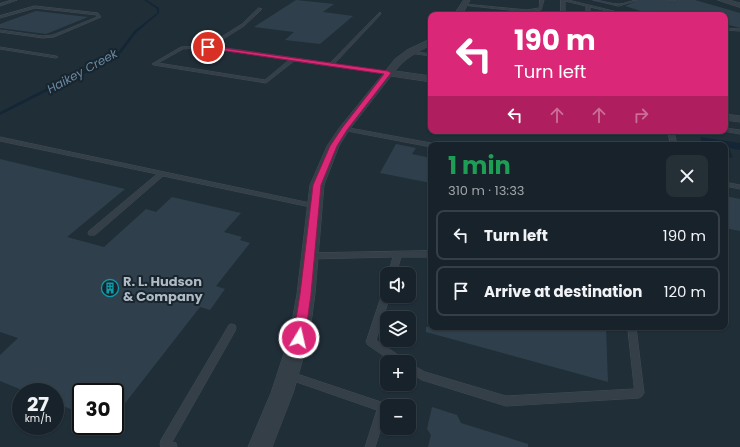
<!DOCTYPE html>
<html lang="en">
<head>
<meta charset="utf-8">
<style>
  body { margin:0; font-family:Poppins,sans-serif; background:#252f36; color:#f1f3f6; height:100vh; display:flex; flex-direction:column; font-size:15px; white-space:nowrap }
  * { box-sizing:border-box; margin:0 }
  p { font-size:13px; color:#9fa4a8 }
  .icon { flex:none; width:22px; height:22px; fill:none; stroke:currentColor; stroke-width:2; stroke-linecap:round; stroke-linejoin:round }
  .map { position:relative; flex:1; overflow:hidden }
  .sheet { position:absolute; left:428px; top:142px; width:300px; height:188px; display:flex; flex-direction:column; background:#18222a; border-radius:8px; box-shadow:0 1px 3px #0004,0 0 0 1px #363f47 }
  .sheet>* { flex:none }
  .hud { position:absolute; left:428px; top:12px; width:300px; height:122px; border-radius:8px; box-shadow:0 1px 3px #0004,0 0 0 1px #363f47; background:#db2777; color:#fff; overflow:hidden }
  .tools { position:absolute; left:380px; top:267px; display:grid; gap:8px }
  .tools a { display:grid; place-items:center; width:36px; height:36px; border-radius:8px; background:#18222a; box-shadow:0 1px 3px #0004,0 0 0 1px #363f47; font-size:20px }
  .speed { position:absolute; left:12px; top:383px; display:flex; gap:8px; font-size:20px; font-weight:700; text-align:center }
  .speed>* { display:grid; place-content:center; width:52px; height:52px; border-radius:50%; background:#18222a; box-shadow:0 1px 3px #0004,0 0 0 1px #363f47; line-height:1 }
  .speed small { font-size:10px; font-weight:400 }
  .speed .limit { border:2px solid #111; border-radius:6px; background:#fff; color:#111 }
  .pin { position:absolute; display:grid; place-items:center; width:34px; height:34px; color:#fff; margin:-17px; border:2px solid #fff; border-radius:50%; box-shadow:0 1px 4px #0007 }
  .me { position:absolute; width:44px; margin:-22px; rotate:9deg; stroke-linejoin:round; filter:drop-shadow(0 0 3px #0008) }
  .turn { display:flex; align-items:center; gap:14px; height:84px; padding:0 20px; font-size:18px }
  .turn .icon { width:52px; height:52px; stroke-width:2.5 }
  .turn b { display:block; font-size:28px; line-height:34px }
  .lanes { display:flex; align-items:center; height:38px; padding:0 20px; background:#0003; justify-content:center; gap:20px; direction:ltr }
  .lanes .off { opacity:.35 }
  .round { display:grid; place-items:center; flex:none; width:42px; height:42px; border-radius:8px; background:#252f36 }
  .overview { display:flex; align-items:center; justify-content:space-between; height:68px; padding:0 20px }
  h1 { font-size:24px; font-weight:700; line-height:30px; color:#1e9e55 }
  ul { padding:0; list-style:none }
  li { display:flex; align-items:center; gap:12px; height:50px; margin:0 8px 6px; padding:0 12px; border:2px solid #363f47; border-radius:8px }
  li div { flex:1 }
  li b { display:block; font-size:15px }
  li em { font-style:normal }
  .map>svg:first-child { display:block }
</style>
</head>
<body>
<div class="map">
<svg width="740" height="447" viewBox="0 0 740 447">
  <rect width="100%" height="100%" fill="#202e38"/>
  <path fill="#142635" d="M 700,137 L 740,143 L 740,150 L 729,148 L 733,158 L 725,156 L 725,145 L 703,145 Z"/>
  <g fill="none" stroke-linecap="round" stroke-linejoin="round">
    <path fill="#142635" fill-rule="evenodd" d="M 144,0 L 147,0 L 159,8 L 159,13 L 136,33 L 121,53 L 82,75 L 71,79 L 0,115 L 0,112 L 69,77 L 80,73 L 119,51 L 134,31 L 157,13 L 157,9 Z"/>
  </g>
  <path fill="#2f404c" d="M 296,0 L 334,4 L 323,12 L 353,16 L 320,44 L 285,40 L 294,32 L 254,27 Z
    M 639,0 L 668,0 L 670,3 L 677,0 L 695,0 L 740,13 L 740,28 L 725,24 L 725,15 L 653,15 L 625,6 Z
    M 36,11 L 88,17 L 46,34 L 0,28 L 0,24 Z
    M 396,144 L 416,148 L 412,154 L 431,158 L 431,183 L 380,173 Z
    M 0,159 L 125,189 L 67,237 L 104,247 L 146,209 L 156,212 L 172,197 L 241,213 L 224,232 L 242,237 L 240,240 L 250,243 L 216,286 L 225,289 L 210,310 L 200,307 L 115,416 L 115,392 L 81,392 L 81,413 L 55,403 L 55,392 L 27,392 L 0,381 L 0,355 L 18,338 L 0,332 Z
    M 725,196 L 740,199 L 740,231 L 725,228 Z
    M 426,327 L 606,327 L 608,382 L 426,332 Z
    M 432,407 L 457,415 L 461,423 L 528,444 L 528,447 L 428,447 L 431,435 L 427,429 Z"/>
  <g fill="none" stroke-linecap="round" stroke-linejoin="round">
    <g stroke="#404b55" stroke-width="1">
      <path id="lane" d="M 12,0 L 17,0 L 0,6 L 0,4 Z
        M 540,0 L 544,0 L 541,10 L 527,12 L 462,5 L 464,4 L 527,10 L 539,8 Z
        M 561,0 L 568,0 L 630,15 L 624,15 L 590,7 L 590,15 L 586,15 L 586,6 L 565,1 L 565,13 L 569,15 L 561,14 Z
        M 593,0 C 602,0 610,4 619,4 C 625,4 631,0 638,0 L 619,6 Z
        M 669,0 L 676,0 L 670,2 Z
        M 35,6 L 98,13 L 101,17 L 54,37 L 43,38 L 0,32 L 0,30 L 43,36 L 53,35 L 97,17 L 97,15 L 35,8 L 0,18 L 0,16 Z
        M 259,8 L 262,9 L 244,26 L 212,46 L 330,63 L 380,12 L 381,14 L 334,64 L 388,72 L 390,73 L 388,74 L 294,61 L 266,83 L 154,65 L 152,64 L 181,47 L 207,46 L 242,24 ZM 208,48 L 289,60 L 265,80 L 158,63 L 183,49 Z
        M 725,28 L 740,29 L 740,31 L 725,30 Z
        M 0,47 L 56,56 L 58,57 L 56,58 L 0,49 Z
        M 410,51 L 431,54 L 431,56 L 409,53 L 408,52 Z
        M 344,127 L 431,143 L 434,145 L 431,145 L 431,147 L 342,130 L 341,129 Z
        M 725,128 L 740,130 L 740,134 L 723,131 L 725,131 Z
        M 668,131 L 674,131 L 677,145 L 671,145 Z
        M 0,137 L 315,204 L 318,206 L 315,208 L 163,176 L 95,235 L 89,235 L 88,233 L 89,231 L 157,174 L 0,141 Z
        M 725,182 L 740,185 L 740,189 L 725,186 Z
        M 431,251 L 431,257 L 401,257 L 396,274 L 388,274 L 393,257 L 310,259 L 307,258 L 306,256 L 307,254 L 310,253 Z
        M 387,288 L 387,296 L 390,296 L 376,340 L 404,359 L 406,362 L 393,362 L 368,345 L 366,342 L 383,291 L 384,289 Z
        M 232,324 L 235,325 L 236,328 L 235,331 L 172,442 L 176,443 L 177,447 L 161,447 L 160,444 L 161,440 L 229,325 Z
        M 628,327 L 636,327 L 644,393 L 642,396 L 639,398 L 506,406 L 422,380 L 409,372 L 409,363 L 425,372 L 506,396 L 634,389 Z
        M 288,371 L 387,404 L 388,406 L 387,410 L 375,447 L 365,447 L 377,410 L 285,378 L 283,375 L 285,372 Z"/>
    </g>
    <g stroke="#404b55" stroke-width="1">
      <path id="street" d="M 464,0 L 470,0 L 462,15 L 454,15 Z
        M 718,0 L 729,0 L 740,3 L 740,7 Z
        M 431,39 L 431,45 C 417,52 405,58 395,71 L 431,76 L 431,82 L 391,76 L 349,130 L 339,146 L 324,185 L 315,294 L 309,338 L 293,393 L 272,447 L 248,447 L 271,393 L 289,338 L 297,294 L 310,185 L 327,146 L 340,127 L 395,59 L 407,50 Z
        M 725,114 L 740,116 L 740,122 L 725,120 Z"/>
    </g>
    <use href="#lane" fill="#343f48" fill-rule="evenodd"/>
    <use href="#street" fill="#343f48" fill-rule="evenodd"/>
  </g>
  <path fill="#db2777" stroke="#8e194d" d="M 208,46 L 388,71 L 391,73 L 347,130 L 337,146 L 321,185 L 311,294 L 305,338 L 303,341 L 299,343 L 295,341 L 293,338 L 300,294 L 313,185 L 330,146 L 342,128 L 384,74 L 206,48 L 206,46 Z"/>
  <defs>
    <g id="building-ring" transform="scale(0.9)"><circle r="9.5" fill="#19242d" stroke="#0f9aa8" stroke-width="1.5"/><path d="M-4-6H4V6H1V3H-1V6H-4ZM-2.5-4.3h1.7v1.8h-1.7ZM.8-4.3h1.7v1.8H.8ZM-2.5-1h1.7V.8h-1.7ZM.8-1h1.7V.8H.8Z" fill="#0f9aa8"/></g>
  </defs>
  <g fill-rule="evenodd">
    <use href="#building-ring" x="110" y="288"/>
  </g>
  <g text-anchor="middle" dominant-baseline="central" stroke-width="4" stroke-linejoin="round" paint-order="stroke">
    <g font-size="12" font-style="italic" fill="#678aa4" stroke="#19242d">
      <text transform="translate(82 71) rotate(-29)">Haikey Creek</text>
    </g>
    <g font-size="13" font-weight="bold" fill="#aebac5" stroke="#19242d" text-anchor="start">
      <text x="123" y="281">R. L. Hudson<tspan x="123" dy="15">&amp; Company</tspan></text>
    </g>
  </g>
</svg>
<div class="tools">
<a><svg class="icon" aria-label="sound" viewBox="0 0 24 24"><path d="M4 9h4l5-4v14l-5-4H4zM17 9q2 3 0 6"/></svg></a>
<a><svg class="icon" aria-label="layers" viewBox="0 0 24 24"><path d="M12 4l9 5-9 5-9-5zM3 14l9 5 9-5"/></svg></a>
<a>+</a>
<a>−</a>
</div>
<div class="speed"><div>27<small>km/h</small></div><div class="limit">30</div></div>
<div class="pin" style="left:208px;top:47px;background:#d93025"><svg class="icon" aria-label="arrive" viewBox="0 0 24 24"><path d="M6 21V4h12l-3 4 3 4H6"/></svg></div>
<svg class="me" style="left:299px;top:338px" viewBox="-20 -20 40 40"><circle r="17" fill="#db2777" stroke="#fff" stroke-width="3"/><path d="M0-11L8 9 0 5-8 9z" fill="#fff"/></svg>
<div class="hud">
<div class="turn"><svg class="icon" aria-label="left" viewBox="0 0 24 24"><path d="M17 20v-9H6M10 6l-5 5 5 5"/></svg><div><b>190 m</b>Turn left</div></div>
<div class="lanes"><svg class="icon" aria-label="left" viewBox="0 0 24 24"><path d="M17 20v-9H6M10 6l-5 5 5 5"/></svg><svg class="icon off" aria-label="ahead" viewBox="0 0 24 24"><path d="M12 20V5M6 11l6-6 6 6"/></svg><svg class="icon off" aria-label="ahead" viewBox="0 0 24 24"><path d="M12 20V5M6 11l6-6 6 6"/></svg><svg class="icon off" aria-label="right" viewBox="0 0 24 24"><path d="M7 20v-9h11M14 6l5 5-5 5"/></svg></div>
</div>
<section class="sheet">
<div class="overview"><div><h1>1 min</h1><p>310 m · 13:33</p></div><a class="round"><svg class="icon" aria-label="close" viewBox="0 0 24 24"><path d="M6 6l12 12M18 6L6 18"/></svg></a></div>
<ul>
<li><svg class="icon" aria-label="left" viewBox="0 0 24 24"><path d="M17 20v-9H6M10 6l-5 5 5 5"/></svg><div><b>Turn left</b></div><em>190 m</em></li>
<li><svg class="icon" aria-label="arrive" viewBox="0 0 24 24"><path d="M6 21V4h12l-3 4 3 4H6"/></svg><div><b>Arrive at destination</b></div><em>120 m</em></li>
</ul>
</section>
</div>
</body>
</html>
